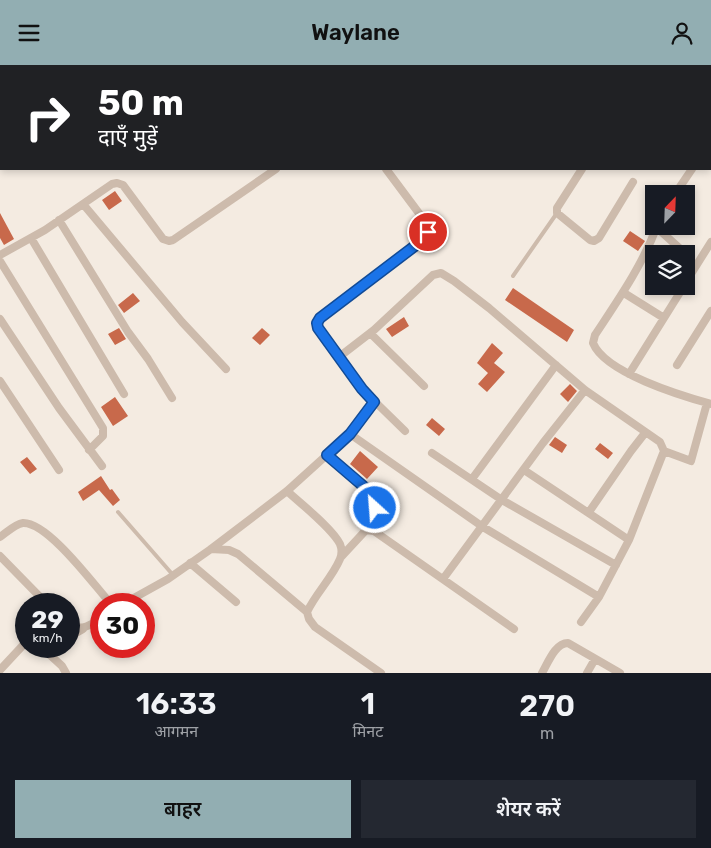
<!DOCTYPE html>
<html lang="hi">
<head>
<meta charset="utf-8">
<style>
  body { margin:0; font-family:Rubik,"Noto Sans Devanagari",sans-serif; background:#242831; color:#f1f3f6; height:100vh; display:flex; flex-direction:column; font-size:19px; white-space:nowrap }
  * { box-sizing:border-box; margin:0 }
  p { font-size:16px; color:#9ea1a6 }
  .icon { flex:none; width:28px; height:28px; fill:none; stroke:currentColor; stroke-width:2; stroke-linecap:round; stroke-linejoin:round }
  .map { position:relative; height:608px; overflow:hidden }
  .details { display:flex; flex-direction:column; background:#171b24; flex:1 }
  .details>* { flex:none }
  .hud { position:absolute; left:0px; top:0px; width:711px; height:105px; box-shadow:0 2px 8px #0003; background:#202124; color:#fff; overflow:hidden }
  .needle { width:32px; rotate:23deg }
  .controls { position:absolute; left:645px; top:120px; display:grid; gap:10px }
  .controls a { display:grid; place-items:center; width:50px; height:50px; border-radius:0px; background:#171b24; box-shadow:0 2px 8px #0003; font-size:25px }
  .speed { position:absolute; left:15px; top:528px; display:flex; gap:10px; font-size:25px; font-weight:700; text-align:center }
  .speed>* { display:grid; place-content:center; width:65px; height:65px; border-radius:50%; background:#171b24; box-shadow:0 2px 8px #0003; line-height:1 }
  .speed small { font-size:12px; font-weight:400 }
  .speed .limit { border:8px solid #d22; background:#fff; color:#111 }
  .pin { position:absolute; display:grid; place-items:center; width:42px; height:42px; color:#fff; margin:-21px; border:2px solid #fff; border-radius:50%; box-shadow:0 1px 5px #0007 }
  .me { position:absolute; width:55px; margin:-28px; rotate:334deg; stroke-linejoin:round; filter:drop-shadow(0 0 4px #0008) }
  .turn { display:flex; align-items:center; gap:18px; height:105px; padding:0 15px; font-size:22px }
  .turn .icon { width:65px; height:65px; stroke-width:2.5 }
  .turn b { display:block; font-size:35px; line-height:42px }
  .eta { display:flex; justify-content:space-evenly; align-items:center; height:85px; text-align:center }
  .eta b { font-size:30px; font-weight:600; line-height:35px }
  .button { display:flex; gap:10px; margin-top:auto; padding:10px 15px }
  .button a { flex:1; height:58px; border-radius:0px; background:#92aeb2; color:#111; font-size:20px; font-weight:600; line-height:58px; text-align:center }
  .button a+a { background:#242831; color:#f1f3f6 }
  header { display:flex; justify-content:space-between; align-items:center; height:65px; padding:0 15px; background:#92aeb2; color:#111; font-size:22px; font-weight:600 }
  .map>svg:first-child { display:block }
</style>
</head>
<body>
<header><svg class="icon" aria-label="menu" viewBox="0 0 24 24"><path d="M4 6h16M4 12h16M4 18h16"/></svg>Waylane<svg class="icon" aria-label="person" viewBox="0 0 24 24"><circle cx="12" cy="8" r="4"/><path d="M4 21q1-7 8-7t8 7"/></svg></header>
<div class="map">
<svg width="711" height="608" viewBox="0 0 711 608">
  <rect width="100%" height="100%" fill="#f4ebe1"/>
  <path fill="#c8694b" d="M 115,126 L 122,136 L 109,145 L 102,135 Z
    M 0,148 L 14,174 L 4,180 L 0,173 Z
    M 630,166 L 645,176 L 638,186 L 623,176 Z
    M 513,223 L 574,265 L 567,277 L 505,235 Z
    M 133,228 L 140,236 L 124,248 L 118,240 Z
    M 404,252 L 409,261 L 392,272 L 386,264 Z
    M 119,263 L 126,274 L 115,280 L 108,269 Z
    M 262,263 L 270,270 L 260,280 L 252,273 Z
    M 492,278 L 503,288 L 494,298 L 505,307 L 487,327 L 478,319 L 488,308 L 477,298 Z
    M 570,319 L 577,326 L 568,337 L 560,329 Z
    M 115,332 L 128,351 L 113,361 L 101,342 Z
    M 432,353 L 445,364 L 439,371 L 426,360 Z
    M 555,372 L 567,380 L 562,388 L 549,380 Z
    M 600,378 L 613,388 L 608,394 L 595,384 Z
    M 360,386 L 378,402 L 367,414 L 350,399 Z
    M 27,392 L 37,404 L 30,409 L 20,397 Z
    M 101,411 L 110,425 L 112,424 L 120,435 L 113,441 L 99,425 L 83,436 L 78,427 Z"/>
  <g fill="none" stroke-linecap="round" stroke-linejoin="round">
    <path stroke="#cdbbac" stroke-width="4" d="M 513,211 L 557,148
      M 118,447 L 173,510"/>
    <path stroke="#cdbbac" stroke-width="8" d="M 58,0 L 59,1
      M 412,0 L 413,1
      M 507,0 L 508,1
      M 586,0 L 587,1
      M 626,0 L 627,1
      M 665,0 L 666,1
      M 425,1 L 428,0
      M 671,1 L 673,0
      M 710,77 L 711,76
      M 386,104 L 427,159 C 428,165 428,169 425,174 L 320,253 L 317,258 L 318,263 L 362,324 L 405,366
      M 582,104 L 557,143 L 557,148 L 590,175 L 594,176 L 599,173 L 633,117
      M 675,129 L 692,104
      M 83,139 L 182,257 L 226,304
      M 59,155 L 128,267 L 148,294 L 172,333
      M 657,161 C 642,201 618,235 595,270 L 593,278 C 605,308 682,331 711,339
      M 656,162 L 686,189
      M 31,173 L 124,329
      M 0,190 L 45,165 L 112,119 L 117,118 L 123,120 L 163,174 L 169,176 L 173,175 L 276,104
      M 0,196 L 103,363 L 103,371 L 89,385
      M 686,217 L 711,177
      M 624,228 L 664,253
      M 0,254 L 59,343 L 102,401
      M 370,268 L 424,321
      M 339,292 L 374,265 L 433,210 L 441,208 L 454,216 L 489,243 L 585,325 L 660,377 L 664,386 L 629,475 L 524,405
      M 677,300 L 711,246
      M 629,309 L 684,221
      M 0,316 L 59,405
      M 350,369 L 483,462 L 599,532
      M 664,386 L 691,396 L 707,338
      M 432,388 L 502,435 L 616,500
      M 327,390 L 375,432 L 375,443 L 366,465
      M 472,414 L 556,300
      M 287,426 C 301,439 332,463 340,479 C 342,484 342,489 340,494 C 332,513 316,528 307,547 L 309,554 L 315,562 L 381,608
      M 589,447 L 631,386 L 645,368
      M 0,472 C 6,468 15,459 23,458 C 48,457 94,520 111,539
      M 211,484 L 229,485 L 238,489 L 307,547
      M 0,491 L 47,539
      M 341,492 L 366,465 L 374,466 L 514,564
      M 190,498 L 236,537
      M 443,514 L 543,378 L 585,325
      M 123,539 L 168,514 L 211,484 L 287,426 L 350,369 L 374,337
      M 581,557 L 599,532 L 629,475
      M 69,561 C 83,565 90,561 101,553
      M 69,572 L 83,564
      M 54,581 L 50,588 L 50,590 L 62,601 L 66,608
      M 0,605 L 26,577
      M 542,608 C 548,598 555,578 568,578 L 620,608
      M 587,608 L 595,594"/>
  </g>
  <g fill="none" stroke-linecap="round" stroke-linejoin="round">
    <g stroke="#114b97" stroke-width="12">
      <path id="route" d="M 375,443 L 376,432 L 327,390 L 350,369 L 374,337 L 362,324 L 318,263 L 317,258 L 320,253 L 424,174 L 428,167"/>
    </g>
    <use href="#route" stroke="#1a73e8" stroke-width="9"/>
  </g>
</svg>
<div class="controls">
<a><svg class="needle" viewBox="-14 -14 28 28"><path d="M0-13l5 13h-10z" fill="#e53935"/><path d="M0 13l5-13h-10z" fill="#9ea1a6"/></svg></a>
<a><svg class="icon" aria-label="layers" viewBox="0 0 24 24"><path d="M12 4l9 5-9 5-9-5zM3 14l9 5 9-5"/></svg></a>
</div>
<div class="speed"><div>29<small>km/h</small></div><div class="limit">30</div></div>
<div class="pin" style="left:428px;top:167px;background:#d93025"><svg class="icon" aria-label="arrive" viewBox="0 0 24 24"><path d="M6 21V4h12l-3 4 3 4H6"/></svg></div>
<svg class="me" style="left:375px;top:443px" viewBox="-20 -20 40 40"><circle r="17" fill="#1a73e8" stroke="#fff" stroke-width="3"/><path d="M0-11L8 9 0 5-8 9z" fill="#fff"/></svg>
<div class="hud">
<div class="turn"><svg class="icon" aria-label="right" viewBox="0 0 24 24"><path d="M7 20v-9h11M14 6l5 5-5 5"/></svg><div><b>50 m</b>दाएँ मुड़ें</div></div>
</div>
</div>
<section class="details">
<div class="eta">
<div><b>16:33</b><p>आगमन</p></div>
<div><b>1</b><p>मिनट</p></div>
<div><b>270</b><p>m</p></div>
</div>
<div class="button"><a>बाहर</a><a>शेयर करें</a></div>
</section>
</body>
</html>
